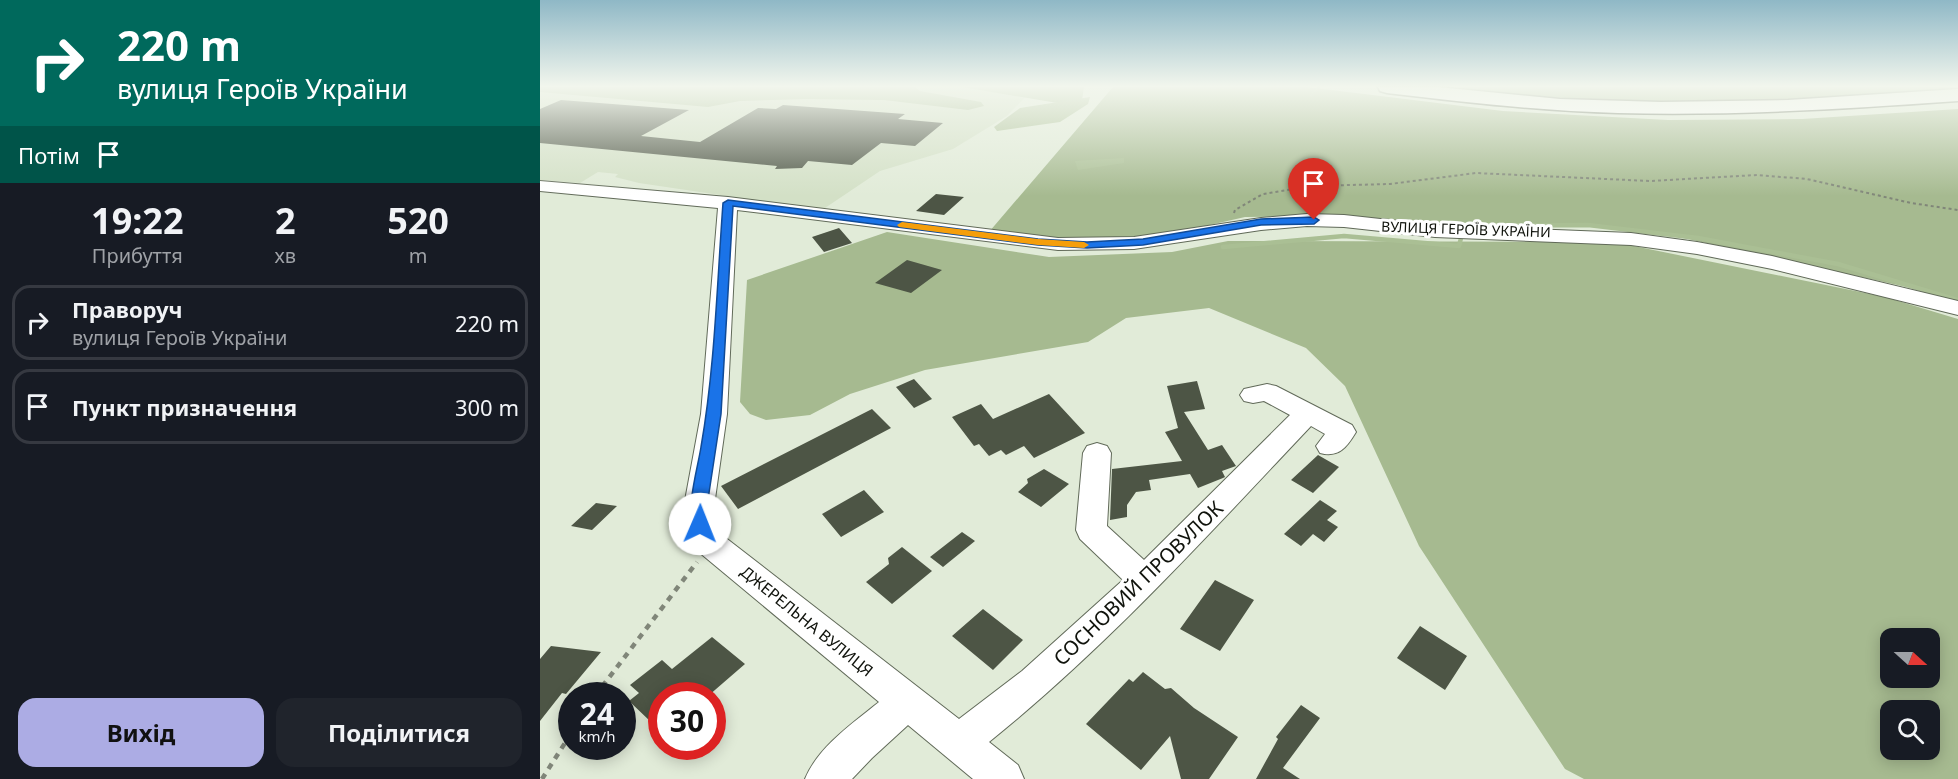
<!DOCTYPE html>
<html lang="uk">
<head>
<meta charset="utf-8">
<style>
  body { margin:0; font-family:"Noto Sans",sans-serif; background:#20242c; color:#f1f3f6; height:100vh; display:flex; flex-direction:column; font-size:22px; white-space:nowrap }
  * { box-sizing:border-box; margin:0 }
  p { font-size:20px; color:#9ea1a6 }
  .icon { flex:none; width:33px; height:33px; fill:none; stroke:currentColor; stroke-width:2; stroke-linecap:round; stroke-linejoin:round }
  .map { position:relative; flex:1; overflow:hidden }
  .drawer { display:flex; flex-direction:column; background:#171b24; width:540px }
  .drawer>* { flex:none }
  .top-card { background:#00695c; color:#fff; overflow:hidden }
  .needle { width:39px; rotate:111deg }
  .tools { position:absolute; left:1340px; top:628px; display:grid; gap:12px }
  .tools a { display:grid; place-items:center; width:60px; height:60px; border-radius:12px; background:#171b24; box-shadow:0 3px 15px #0003; font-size:30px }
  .speed { position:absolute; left:18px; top:682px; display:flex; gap:12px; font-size:30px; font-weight:700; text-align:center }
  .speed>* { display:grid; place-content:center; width:78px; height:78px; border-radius:50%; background:#171b24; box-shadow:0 3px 15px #0003; line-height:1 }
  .speed small { font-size:15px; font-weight:400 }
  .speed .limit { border:9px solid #d22; background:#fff; color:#111 }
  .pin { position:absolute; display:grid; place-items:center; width:51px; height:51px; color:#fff; margin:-62px -26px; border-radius:50% 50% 50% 0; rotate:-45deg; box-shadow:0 0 6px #0007 }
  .pin .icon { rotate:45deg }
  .me { position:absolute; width:66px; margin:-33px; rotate:1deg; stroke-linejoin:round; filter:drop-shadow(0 0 4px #0008) }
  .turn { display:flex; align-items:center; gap:21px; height:126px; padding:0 18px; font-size:27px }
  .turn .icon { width:78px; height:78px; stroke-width:2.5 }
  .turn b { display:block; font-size:42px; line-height:51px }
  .then { display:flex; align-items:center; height:57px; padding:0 18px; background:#0003; gap:12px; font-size:22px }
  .eta { display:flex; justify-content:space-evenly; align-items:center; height:102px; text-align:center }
  .eta b { font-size:36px; font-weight:700; line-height:42px }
  .action { display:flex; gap:12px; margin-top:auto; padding:12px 18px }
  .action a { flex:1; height:69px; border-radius:18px; background:#acace4; color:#111; font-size:24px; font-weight:700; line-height:69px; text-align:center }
  .action a+a { background:#20242c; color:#f1f3f6 }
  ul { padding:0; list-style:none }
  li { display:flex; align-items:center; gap:18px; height:75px; margin:0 12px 9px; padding:0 6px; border:3px solid #363941; border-radius:18px }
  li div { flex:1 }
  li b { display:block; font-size:22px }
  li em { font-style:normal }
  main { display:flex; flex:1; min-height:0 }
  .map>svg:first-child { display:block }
</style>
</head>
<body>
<main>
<section class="drawer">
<div class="top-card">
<div class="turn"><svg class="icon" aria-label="right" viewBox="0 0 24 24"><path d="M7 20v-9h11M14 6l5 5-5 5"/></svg><div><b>220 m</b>вулиця Героїв України</div></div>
<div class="then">Потім<svg class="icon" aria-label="arrive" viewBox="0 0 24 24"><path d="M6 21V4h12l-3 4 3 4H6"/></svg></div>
</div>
<div class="eta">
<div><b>19:22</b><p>Прибуття</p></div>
<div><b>2</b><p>хв</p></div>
<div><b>520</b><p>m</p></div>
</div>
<ul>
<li><svg class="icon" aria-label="right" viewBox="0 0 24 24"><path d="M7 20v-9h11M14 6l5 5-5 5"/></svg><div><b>Праворуч</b><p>вулиця Героїв України</p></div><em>220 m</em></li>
<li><svg class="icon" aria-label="arrive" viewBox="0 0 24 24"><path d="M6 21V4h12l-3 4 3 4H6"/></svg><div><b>Пункт призначення</b></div><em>300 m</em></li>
</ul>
<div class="action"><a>Вихід</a><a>Поділитися</a></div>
</section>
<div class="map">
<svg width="1418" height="779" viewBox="0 0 1418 779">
  <rect width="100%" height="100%" fill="#e1ebd8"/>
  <path fill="#d3e0c6" d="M 0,87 L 495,87 L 467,116 L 413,149 L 340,171 L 282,210 L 99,183 L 75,177 L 78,174 L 58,172 L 40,183 L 0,180 Z"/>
  <path fill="#a6ba90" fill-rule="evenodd" d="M 0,87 L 375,87 L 380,91 L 441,102 L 444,106 L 428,110 L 344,100 L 266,99 L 200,101 L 168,107 L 0,92 Z
    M 422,87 L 544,87 L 541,107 Z
    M 573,87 L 767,87 L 963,111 L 1128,120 L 1262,119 L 1418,109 L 1418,303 L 1376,289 L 1125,234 L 1053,224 L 904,223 L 797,216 L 705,217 L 630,234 L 573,240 L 520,241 L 449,232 Z
    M 889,87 L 1418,87 L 1418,90 L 1193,104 L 1095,104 Z
    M 347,232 L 509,257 L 632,252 L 688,241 L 1074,242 L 1345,297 L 1418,319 L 1418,779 L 1044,779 L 1025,769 L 879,546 L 805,386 L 766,348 L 669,308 L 586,318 L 548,342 L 385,370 L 310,394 L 270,415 L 226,420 L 210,414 L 200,402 L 207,280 ZM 1350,639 L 1389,639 L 1389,678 L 1350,678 ZM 1350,711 L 1389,711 L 1389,750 L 1350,750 Z"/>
  <path fill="#aabf94" d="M 550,97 L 548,104 L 520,122 L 457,131 L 454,127 L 480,108 Z
    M 584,158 L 584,163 L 538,170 L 535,161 Z"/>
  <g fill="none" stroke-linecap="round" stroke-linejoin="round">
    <path stroke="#aabf94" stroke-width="3" d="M 771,96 L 779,87"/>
    <path stroke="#aabf94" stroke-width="4.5" d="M 925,226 L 1048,225 L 1158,238 L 1298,264 L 1417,300
      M 683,247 L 804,236 L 919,246 L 921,238"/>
  </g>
  <path fill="#4d5545" d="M 21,100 L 149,110 L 101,136 L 160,142 L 218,108 L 236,109 L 243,105 L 365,114 L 358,119 L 403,123 L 375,146 L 341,143 L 312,165 L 268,161 L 262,168 L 235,169 L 237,166 L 0,143 L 0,109 Z
    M 396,194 L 424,197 L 404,215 L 376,211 Z
    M 299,228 L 312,243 L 284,252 L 272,237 Z
    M 367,260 L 402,270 L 371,293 L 335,283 Z
    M 374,379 L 392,399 L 374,408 L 356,387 Z
    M 657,381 L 665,409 L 644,412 L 668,450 L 682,445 L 696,466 L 682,471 L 685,477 L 683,478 L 658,488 L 650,474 L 609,480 L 611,490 L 596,492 L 587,505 L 587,517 L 570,520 L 572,469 L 642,461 L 625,432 L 638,428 L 627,386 Z
    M 509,394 L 545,433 L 494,458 L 484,446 L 466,455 L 461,450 L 449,456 L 439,444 L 434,446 L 412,417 L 441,404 L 453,419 Z
    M 332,409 L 351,428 L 198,509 L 181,486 Z
    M 778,455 L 799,467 L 773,493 L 751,480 Z
    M 504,469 L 529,484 L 501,507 L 478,492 L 488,483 L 487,479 Z
    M 324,490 L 344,512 L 301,537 L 282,514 Z
    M 780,500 L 797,511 L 787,520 L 798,527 L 784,542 L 773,534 L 761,546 L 744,534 Z
    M 56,503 L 77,506 L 52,530 L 31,526 Z
    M 422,532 L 435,541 L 403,567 L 390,557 Z
    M 362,547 L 392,571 L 352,604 L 326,582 L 349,564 L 348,558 Z
    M 675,580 L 714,600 L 680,651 L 640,629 Z
    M 443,609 L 483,640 L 453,670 L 412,636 Z
    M 880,626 L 927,656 L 905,690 L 857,658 Z
    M 172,637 L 205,664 L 168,696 L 122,696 L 122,714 L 111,722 L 89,701 L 99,693 L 90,685 L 122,660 L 132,669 Z
    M 11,646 L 61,652 L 26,694 L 22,693 L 0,721 L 0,659 Z
    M 603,672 L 625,689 L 631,688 L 654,708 L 698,737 L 669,779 L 641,779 L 630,736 L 601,770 L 546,724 L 589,679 L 593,682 Z
    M 761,705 L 780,718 L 743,768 L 760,779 L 716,779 L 738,739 L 736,737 Z"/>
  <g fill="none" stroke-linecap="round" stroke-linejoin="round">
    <g stroke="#616a59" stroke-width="2">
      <path id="minor" d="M 0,181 L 188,197 L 518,238 L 594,237 L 721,218 L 767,214 L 804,215 L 895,225 L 1091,233 L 1157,242 L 1232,256 L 1418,301 L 1418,315 L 1232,269 L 1157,254 L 1091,245 L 895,237 L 804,227 L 767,226 L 721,230 L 594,249 L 518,250 L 197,210 L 187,414 L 174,506 L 175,523 L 182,535 L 419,719 L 482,671 L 583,580 L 540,539 L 536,530 L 543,453 L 547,446 L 557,443 L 567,446 L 571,453 L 567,526 L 604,560 L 750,415 L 724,401 L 713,403 L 704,401 L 700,395 L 704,389 L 727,384 L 736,386 L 812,425 L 816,432 C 807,447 799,458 780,453 L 776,446 L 785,434 L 771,426 C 667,536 567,647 449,742 L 478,765 L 484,779 L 433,779 L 368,725 L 332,758 L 312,779 L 265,779 C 278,747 313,723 339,702 L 160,553 L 145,524 L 144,506 L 161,414 L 178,208 L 0,191 Z"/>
    </g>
    <g stroke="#616a59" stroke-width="3">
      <path id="highway" d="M 838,87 L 898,87 L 1020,99 L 1121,102 L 1248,100 L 1418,89 L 1418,101 C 1305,109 1191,116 1078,113 C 1000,111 924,102 847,93 L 840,91 Z"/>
    </g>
    <path stroke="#808679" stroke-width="2" stroke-dasharray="3 3" stroke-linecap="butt" d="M 694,213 L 695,210 L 723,194 L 771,186 L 850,184 L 936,173 L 1110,181 L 1217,175 L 1267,179 L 1371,203 L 1418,210"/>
    <path stroke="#808679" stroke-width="4.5" stroke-dasharray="6 6" stroke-linecap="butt" d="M 55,696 L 157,562
      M 2,779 L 32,732"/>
    <use href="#minor" fill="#fff" fill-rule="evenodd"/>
    <use href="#highway" fill="#fff" fill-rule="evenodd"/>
  </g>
  <linearGradient id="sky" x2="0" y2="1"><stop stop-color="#8fb8c6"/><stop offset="0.44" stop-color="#f2f6ed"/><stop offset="1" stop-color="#f2f6ed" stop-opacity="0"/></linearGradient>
  <rect width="1418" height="196" fill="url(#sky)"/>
  <path fill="#1a73e8" stroke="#114b97" stroke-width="1.5" d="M 188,200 L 498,239 L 547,242 L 603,239 L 721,219 L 774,217 L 779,220 L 774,224 L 721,225 L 603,245 L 547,248 L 498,245 L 193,206 L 181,414 L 167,506 L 168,524 L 166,528 L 160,530 L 154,528 C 145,510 158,467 161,447 C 175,367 177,284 183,203 Z"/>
  <path fill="#f59e0b" d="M 362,222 L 498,239 L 544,242 L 549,245 L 544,248 L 498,245 L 359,227 L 357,225 Z"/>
  <g text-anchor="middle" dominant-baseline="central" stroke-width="6" stroke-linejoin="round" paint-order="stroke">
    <g font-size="14" fill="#10130c" stroke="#fff">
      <text transform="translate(926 229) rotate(2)">ВУЛИЦЯ ГЕРОЇВ УКРАЇНИ</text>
    </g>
    <g font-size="16" fill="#10130c" stroke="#fff">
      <text transform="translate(267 621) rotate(39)">ДЖЕРЕЛЬНА ВУЛИЦЯ</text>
    </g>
    <g font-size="20" fill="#10130c" stroke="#fff">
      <text transform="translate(598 583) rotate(-44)">СОСНОВИЙ ПРОВУЛОК</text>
    </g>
  </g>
</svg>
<div class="tools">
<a><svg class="needle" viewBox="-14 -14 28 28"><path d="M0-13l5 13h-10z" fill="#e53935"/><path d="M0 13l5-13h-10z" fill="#9ea1a6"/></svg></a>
<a><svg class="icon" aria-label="search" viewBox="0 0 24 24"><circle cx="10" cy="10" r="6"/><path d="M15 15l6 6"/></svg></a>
</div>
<div class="speed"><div>24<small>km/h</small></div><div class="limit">30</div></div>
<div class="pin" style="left:774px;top:220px;background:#d93025"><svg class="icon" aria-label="arrive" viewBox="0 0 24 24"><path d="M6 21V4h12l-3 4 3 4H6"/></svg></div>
<svg class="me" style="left:160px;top:524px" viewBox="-20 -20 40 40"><circle r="19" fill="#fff"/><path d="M0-13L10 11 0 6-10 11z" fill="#1a73e8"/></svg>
</div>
</main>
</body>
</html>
